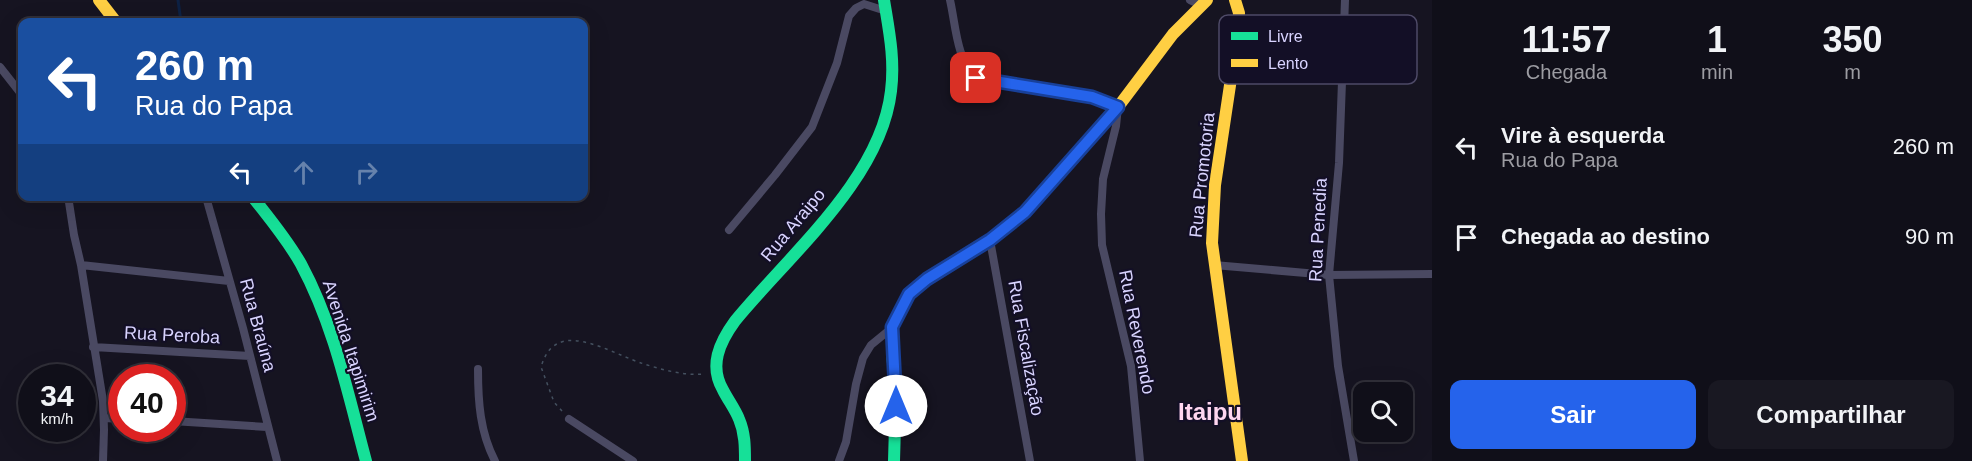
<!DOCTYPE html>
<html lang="pt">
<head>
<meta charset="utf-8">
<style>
  body { margin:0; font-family:Arial,sans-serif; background:#191822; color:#f1f3f6; height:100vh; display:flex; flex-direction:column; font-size:22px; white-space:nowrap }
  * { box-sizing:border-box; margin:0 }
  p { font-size:20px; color:#9c9ca2 }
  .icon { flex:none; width:33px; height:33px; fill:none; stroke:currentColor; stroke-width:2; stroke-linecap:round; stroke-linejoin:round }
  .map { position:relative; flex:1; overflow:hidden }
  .drawer { display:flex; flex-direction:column; background:#100f19; width:540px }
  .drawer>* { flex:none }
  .guide { position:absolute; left:18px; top:18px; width:570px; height:183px; border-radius:12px; box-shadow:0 6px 24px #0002,0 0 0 2px #302f38; background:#1a4fa0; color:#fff; overflow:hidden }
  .controls { position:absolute; left:1353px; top:382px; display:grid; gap:12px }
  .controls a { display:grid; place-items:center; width:60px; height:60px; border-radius:12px; background:#100f19; box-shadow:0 6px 24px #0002,0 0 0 2px #302f38; font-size:30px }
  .speed { position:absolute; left:18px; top:364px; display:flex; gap:12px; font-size:30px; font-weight:700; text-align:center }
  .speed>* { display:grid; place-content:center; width:78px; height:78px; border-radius:50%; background:#100f19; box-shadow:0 6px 24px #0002,0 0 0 2px #302f38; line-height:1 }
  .speed small { font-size:15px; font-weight:400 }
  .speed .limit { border:9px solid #d22; background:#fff; color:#111 }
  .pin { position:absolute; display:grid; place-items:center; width:51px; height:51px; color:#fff; margin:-26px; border-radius:12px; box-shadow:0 3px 9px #0006 }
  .me { position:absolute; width:66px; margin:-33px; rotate:0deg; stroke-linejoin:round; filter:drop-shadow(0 0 4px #0008) }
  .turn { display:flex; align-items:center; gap:21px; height:126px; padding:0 18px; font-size:27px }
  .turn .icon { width:78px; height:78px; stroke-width:2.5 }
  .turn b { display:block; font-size:42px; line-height:51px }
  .lanes { display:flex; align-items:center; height:57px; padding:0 18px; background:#0003; justify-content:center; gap:30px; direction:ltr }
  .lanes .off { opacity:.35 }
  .eta { display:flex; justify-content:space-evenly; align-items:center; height:102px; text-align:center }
  .eta b { font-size:36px; font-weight:700; line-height:42px }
  .button { display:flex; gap:12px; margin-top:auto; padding:12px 18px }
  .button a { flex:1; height:69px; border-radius:12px; background:#2563eb; color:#fff; font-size:24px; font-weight:700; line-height:69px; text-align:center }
  .button a+a { background:#191822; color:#f1f3f6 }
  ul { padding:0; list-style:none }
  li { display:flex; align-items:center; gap:18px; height:90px; padding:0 18px }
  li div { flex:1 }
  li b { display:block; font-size:22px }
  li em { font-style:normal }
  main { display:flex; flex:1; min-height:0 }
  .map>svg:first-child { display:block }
</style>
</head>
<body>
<main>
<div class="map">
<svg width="1432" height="461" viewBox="0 0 1432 461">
  <rect width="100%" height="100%" fill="#161421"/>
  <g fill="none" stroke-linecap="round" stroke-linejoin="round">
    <path stroke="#0d2144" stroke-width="3" d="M 178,0 L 181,22"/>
    <path stroke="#44505f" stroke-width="1.5" stroke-dasharray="3 4.5" stroke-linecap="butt" d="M 562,411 L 554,402 L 541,367 C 545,354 551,344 565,341 C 587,337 620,356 641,363 C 660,369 683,376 704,374"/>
    <path stroke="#4a4962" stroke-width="8" d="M 950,0 C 956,26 956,60 977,78 L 1092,97 L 1118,107 L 1116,126 L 1103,179 L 1101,214 L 1102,245 L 1131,366 L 1140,461
      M 1190,0 L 1203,6
      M 1345,0 L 1339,163 L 1329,275 L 1338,366 L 1354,461
      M 0,67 L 22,95
      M 68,196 L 74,235 L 81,265 L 103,401 L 104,430 L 103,461
      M 203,197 L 254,198
      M 206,197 L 243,328 L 277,461
      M 729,230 L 775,175 L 812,127 L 837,63 L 849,16 L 856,8 L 864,4 L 886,11
      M 990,240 L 1030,461
      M 81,265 L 229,281
      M 1214,265 L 1329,275 L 1432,274
      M 93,347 L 250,356
      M 478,369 C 478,402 480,432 495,461
      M 104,418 L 122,419
      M 569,419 L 633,461
      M 172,421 L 267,427
      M 839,461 L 846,442 L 856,384 L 863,358 L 871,345 L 893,327"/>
    <path stroke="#16e098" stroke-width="12" d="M 252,196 C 269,218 287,239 301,264 C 334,325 348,394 366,461
      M 745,461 C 745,447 745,433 739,419 C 735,409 728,400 723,390 C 709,366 719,343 735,321 C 789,255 881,179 891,91 C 895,59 889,31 884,0
      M 894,461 L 896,391 L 892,354 L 893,327 L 909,294 L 927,279 L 990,240 L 1025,212 L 1041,193"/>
    <path stroke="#ffcf43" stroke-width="12" d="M 99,0 L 116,22
      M 1235,0 L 1239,13 L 1238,32 L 1215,185 L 1212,243 L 1242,461
      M 1041,193 L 1118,107 L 1173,34 L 1207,0"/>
  </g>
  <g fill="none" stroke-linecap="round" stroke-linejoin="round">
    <g stroke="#184099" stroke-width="15">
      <path id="route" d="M 896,406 L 892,327 L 909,294 L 927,279 L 990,240 L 1025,212 L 1118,107 L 1092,97 L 976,78"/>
    </g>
    <use href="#route" stroke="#2563eb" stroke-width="10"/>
  </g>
  <g text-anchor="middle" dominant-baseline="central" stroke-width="4.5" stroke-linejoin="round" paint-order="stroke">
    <g font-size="18" fill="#d9d4ff" stroke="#130f26">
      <text transform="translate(1202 175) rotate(-84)">Rua Promotoria</text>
      <text transform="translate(793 225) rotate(-50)">Rua Araipo</text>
      <text transform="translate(1318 230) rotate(-87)">Rua Penedia</text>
      <text transform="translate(258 325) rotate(75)">Rua Braúna</text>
      <text transform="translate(1137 332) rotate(79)">Rua Reverendo</text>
      <text transform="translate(172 335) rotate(3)">Rua Peroba</text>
      <text transform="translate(1026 348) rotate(80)">Rua Fiscalização</text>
      <text transform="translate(351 351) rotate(72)">Avenida Itapimirim</text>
    </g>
    <g font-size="24" font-weight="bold" fill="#ffd6f0" stroke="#130f26">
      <text x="1210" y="411">Itaipu</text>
    </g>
  </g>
  <rect x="1219" y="15" width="198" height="69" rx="9" fill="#130f26" stroke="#4e4a67" stroke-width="1.5"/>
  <rect x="1231" y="32" width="27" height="8" fill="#16e098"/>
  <rect x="1231" y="59" width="27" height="8" fill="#ffcf43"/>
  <g font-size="16" fill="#d9d4ff">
    <text x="1268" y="42">Livre</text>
    <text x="1268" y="69">Lento</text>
  </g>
</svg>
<div class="controls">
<a><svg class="icon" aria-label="search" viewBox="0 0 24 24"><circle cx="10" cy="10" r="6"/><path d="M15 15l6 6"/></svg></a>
</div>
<div class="speed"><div>34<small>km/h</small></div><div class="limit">40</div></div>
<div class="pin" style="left:976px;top:78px;background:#d93025"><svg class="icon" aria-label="arrive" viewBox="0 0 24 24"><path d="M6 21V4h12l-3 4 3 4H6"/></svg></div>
<svg class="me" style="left:896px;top:406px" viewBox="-20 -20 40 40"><circle r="19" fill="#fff"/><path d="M0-13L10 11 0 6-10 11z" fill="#2563eb"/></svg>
<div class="guide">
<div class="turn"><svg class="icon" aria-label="left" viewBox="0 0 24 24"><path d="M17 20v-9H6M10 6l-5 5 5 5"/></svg><div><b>260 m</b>Rua do Papa</div></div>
<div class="lanes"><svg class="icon" aria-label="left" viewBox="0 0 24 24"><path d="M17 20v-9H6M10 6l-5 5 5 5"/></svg><svg class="icon off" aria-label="ahead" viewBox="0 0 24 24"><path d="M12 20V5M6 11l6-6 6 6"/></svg><svg class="icon off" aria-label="right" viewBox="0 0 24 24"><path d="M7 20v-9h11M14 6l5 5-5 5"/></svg></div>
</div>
</div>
<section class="drawer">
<div class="eta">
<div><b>11:57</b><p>Chegada</p></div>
<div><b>1</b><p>min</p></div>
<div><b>350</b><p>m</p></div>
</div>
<ul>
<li><svg class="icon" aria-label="left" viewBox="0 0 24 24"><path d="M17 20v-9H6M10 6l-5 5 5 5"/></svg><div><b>Vire à esquerda</b><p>Rua do Papa</p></div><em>260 m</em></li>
<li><svg class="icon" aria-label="arrive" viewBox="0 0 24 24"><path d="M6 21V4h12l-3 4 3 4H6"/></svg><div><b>Chegada ao destino</b></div><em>90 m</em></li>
</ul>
<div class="button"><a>Sair</a><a>Compartilhar</a></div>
</section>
</main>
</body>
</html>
